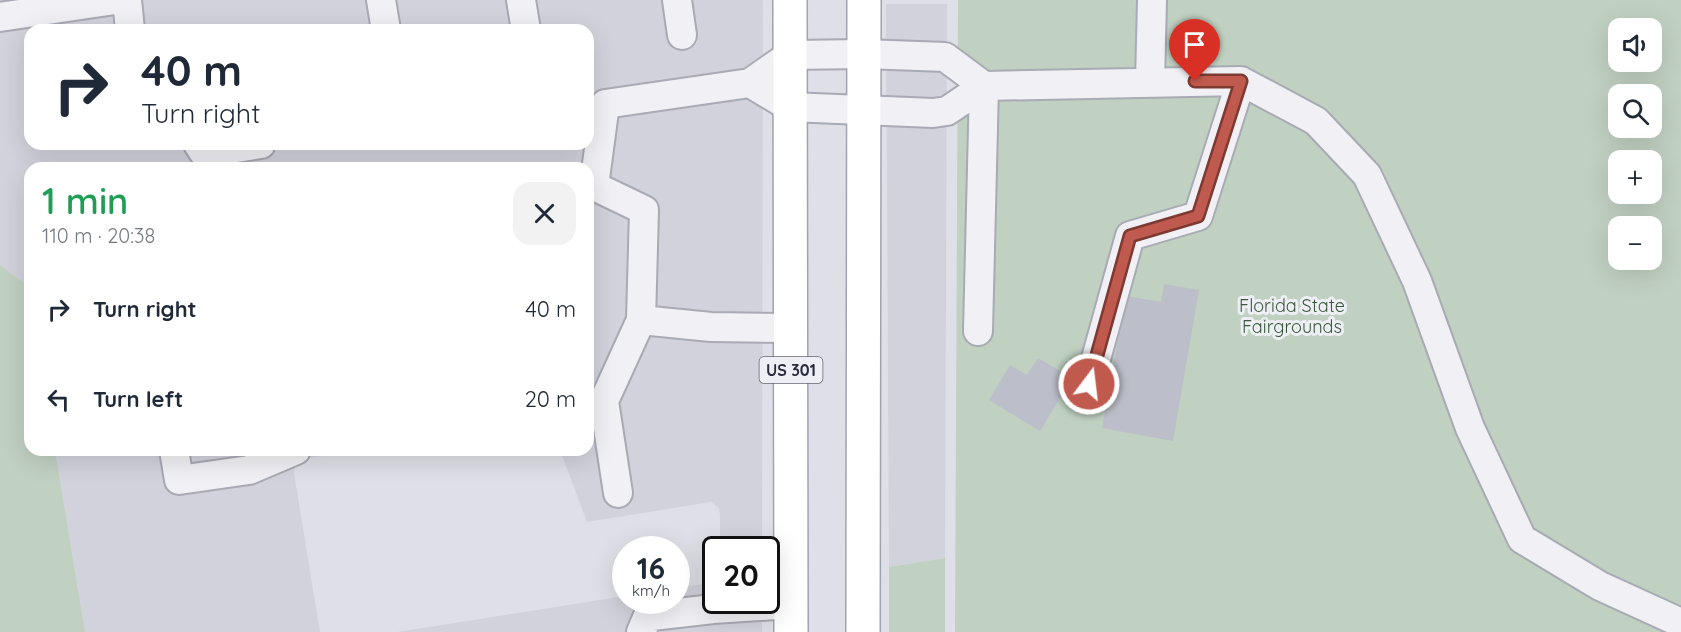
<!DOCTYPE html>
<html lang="en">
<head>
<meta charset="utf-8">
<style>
  body { margin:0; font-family:Quicksand,sans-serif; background:#f2f2f3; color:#1f2937; height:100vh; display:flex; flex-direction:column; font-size:22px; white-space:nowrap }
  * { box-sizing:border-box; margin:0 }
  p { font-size:20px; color:#747a83 }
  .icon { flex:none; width:33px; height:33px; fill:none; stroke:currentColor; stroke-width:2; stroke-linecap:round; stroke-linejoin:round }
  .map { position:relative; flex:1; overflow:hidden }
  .drawer { position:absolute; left:24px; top:162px; width:570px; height:294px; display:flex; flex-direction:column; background:#fff; border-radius:18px; box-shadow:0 6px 24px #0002 }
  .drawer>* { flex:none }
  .banner { position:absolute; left:24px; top:24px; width:570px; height:126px; border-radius:18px; box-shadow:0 6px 24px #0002; background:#fff; color:#1f2937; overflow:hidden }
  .controls { position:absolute; left:1608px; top:18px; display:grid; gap:12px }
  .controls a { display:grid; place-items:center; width:54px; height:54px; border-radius:12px; background:#fff; box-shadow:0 6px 24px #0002; font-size:30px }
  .speed { position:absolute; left:612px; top:536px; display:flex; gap:12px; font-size:30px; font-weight:700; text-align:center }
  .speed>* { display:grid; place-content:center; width:78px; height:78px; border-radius:50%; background:#fff; box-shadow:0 6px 24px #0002; line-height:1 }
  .speed small { font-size:15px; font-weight:400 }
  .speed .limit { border:3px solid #111; border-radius:9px; background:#fff; color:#111 }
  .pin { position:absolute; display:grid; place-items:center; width:51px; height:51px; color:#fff; margin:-62px -26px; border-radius:50% 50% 50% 0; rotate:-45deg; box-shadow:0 0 6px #0007 }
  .pin .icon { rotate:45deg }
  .me { position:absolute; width:66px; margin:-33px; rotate:15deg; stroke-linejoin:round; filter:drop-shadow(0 0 4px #0008) }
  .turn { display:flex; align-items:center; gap:21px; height:126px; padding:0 18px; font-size:27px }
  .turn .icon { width:78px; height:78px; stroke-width:2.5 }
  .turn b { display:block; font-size:42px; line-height:51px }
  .round { display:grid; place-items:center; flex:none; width:63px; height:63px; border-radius:18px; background:#f2f2f3 }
  .summary { display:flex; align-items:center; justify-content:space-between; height:102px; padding:0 18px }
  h1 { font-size:36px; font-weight:600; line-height:45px; color:#1e9e55 }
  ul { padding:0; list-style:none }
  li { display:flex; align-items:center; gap:18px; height:90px; padding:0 18px }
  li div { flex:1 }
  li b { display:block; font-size:22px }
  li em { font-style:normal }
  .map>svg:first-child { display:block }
</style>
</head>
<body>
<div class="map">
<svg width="1681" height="632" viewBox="0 0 1681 632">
  <rect width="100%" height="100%" fill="#dfe0e7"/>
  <path fill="#d1d2db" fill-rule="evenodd" d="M 0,0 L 763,0 L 762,549 L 720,549 L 720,515 L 719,508 L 711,502 L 587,522 L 560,450 L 588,450 L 588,168 L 30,168 L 30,302 L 27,285 L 0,265 ZM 30,30 L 588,30 L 588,144 L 30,144 Z
    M 886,4 L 947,4 L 945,558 L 889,567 Z
    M 55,450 L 363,450 L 303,459 L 295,466 L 294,473 L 320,632 L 85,632 Z
    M 715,580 L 716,600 L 762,600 L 762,632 L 397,632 L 625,596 L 626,600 L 676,600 L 677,588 L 711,583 Z"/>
  <path fill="#c0d0c1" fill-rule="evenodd" d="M 958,0 L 1681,0 L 1681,632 L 955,632 ZM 1618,28 L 1652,28 L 1652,62 L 1618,62 ZM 1618,94 L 1652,94 L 1652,128 L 1618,128 ZM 1618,160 L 1652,160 L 1652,194 L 1618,194 ZM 1618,226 L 1652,226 L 1652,260 L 1618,260 Z
    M 0,265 L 27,285 L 30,302 L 30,450 L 55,450 L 85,632 L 0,632 Z
    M 945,558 L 945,632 L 889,632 L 889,567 Z"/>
  <path fill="#bcbec9" d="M 1164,284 L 1199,290 L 1173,441 L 1102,428 L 1126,296 L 1161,302 Z
    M 1038,358 L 1072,378 L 1040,431 L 989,400 L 1010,365 L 1027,375 Z"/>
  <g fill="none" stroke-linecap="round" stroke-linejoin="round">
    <g stroke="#a8aab4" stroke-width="32">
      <path id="minor" d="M 127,0 L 130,30
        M 381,0 L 386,30
        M 521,0 L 526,30
        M 677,0 L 682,35
        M 0,17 L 115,0
        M 1150,82 L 1152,0
        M 750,83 L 790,107 L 933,113 L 947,111 L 984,86 L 1241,81 L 1316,121 L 1367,175 L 1417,281 L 1470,428 L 1522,539 L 1600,586 L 1681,623
        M 198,144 L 204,153 L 261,144
        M 790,328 L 711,327 L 641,320 L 644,210 L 594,186 L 605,104 L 750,83 L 790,55 L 864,54 L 945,57 L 984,86
        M 978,331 L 984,86
        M 1089,384 L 1130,236 L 1198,216 L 1241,81
        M 174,450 L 179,480 L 249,470 L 296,450
        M 618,493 L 604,401 L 641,320
        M 641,632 L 647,618 L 652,616 L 713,609 L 791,604"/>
    </g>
    <g stroke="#9fa2b1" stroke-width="36">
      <path id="major" d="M 790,0 L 791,632
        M 863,632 L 864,0"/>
    </g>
    <use href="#minor" stroke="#f1f1f5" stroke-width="28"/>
    <use href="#major" stroke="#fff" stroke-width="33"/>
  </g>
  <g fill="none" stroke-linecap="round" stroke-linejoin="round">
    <g stroke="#7d3a33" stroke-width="15">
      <path id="route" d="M 1089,384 L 1130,236 L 1198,216 L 1241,81 L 1195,81"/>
    </g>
    <use href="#route" stroke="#c15a4e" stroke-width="10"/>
  </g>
  <g text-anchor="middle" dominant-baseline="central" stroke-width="6" stroke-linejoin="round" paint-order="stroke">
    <rect fill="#eeeff4" stroke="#646673" stroke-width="1.5" x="759.5" y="357" width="63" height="26" rx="4.5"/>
    <g font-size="16" font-weight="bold" fill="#292b3c">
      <text x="791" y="370">US 301</text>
    </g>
    <g font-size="18" fill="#38573a" stroke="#eeeff4">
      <text x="1292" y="305">Florida State<tspan x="1292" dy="21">Fairgrounds</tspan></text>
    </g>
  </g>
</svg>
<div class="controls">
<a><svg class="icon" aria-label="sound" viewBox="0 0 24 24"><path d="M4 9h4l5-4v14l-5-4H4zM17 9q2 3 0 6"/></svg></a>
<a><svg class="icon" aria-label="search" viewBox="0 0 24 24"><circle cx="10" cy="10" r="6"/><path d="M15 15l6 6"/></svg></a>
<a>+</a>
<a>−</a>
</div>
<div class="speed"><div>16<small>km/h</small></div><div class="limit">20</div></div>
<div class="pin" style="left:1195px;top:81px;background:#d93025"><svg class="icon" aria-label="arrive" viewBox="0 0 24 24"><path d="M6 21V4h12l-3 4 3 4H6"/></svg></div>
<svg class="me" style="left:1089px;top:384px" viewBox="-20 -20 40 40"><circle r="17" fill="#c15a4e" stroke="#fff" stroke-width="3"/><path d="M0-11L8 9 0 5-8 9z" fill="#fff"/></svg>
<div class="banner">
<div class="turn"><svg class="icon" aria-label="right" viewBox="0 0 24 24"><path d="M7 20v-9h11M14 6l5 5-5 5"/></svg><div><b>40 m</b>Turn right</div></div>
</div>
<section class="drawer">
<div class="summary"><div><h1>1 min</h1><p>110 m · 20:38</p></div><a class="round"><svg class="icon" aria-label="close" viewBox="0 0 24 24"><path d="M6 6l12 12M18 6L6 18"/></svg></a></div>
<ul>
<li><svg class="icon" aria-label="right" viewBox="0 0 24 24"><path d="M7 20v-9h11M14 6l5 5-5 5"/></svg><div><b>Turn right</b></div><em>40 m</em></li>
<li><svg class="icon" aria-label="left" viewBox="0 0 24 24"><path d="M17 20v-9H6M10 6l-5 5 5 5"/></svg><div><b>Turn left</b></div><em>20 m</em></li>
</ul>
</section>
</div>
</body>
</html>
